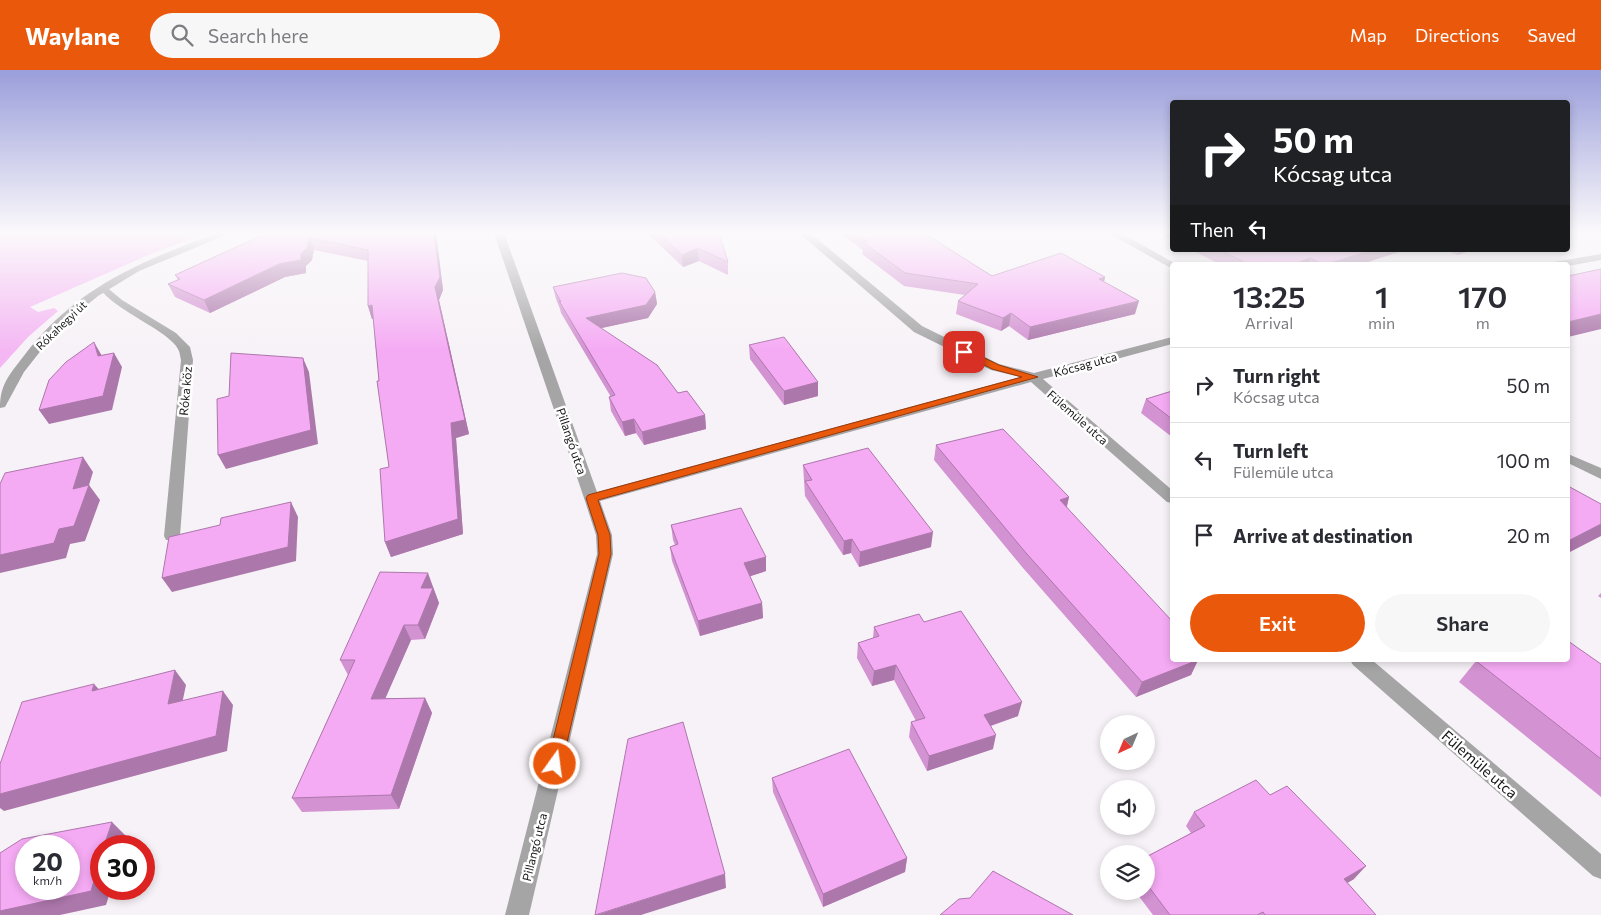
<!DOCTYPE html>
<html lang="en">
<head>
<meta charset="utf-8">
<style>
  body { margin:0; font-family:Commissioner,sans-serif; background:#f7f7f7; color:#2b2b33; height:100vh; display:flex; flex-direction:column; font-size:19px; white-space:nowrap }
  * { box-sizing:border-box; margin:0 }
  p { font-size:16px; color:#7c7c81 }
  .icon { flex:none; width:28px; height:28px; fill:none; stroke:currentColor; stroke-width:2; stroke-linecap:round; stroke-linejoin:round }
  .map { position:relative; flex:1; overflow:hidden }
  .side { position:absolute; left:1170px; top:192px; width:400px; height:400px; display:flex; flex-direction:column; background:#fff; border-radius:5px; box-shadow:0 2px 8px #0003 }
  .side>* { flex:none }
  .banner { position:absolute; left:1170px; top:30px; width:400px; height:152px; border-radius:5px; box-shadow:0 2px 8px #0003; background:#202124; color:#fff; overflow:hidden }
  .needle { width:32px; rotate:224deg }
  .buttons { position:absolute; left:1100px; top:645px; display:grid; gap:10px }
  .buttons a { display:grid; place-items:center; width:55px; height:55px; border-radius:50%; background:#fff; box-shadow:0 2px 8px #0003; font-size:25px }
  .speed { position:absolute; left:15px; top:765px; display:flex; gap:10px; font-size:25px; font-weight:700; text-align:center }
  .speed>* { display:grid; place-content:center; width:65px; height:65px; border-radius:50%; background:#fff; box-shadow:0 2px 8px #0003; line-height:1 }
  .speed small { font-size:12px; font-weight:400 }
  .speed .limit { border:8px solid #d22; background:#fff; color:#111 }
  .pin { position:absolute; display:grid; place-items:center; width:42px; height:42px; color:#fff; margin:-21px; border-radius:10px; box-shadow:0 2px 8px #0006 }
  .me { position:absolute; width:55px; margin:-28px; rotate:14deg; stroke-linejoin:round; filter:drop-shadow(0 0 4px #0008) }
  .turn { display:flex; align-items:center; gap:18px; height:105px; padding:0 20px; font-size:22px }
  .turn .icon { width:65px; height:65px; stroke-width:2.5 }
  .turn b { display:block; font-size:35px; line-height:42px }
  .then { display:flex; align-items:center; height:48px; padding:0 20px; background:#0003; gap:10px; font-size:19px }
  .eta { display:flex; justify-content:space-evenly; align-items:center; height:85px; text-align:center }
  .eta b { font-size:30px; font-weight:600; line-height:35px }
  .cta { display:flex; gap:10px; margin-top:auto; padding:10px 20px }
  .cta a { flex:1; height:58px; border-radius:30px; background:#ea580c; color:#fff; font-size:20px; font-weight:600; line-height:58px; text-align:center }
  .cta a+a { background:#f7f7f7; color:#2b2b33 }
  ul { padding:0; list-style:none }
  li { display:flex; align-items:center; gap:15px; height:75px; padding:0 20px; border-top:1px solid #e1e1e2 }
  li div { flex:1 }
  li b { display:block; font-size:19px }
  li em { font-style:normal }
  header { display:flex; align-items:center; gap:30px; box-sizing:border-box; height:70px; padding:0 25px; background:#ea580c; color:#fff }
  header strong { font-size:24px }
  nav { display:flex; gap:28px; margin-inline-start:auto; font-size:18px }
  .search { width:350px; height:45px; background:#f7f7f7; display:flex; align-items:center; gap:12px; box-sizing:border-box; padding:0 18px; border-radius:28px; color:#7c7c81; font-size:19px }
  .map>svg:first-child { display:block }
</style>
</head>
<body>
<header>
<strong>Waylane</strong>
<div class="search"><svg class="icon" aria-label="search" viewBox="0 0 24 24"><circle cx="10" cy="10" r="6"/><path d="M15 15l6 6"/></svg>Search here</div>
<nav><a>Map</a><a>Directions</a><a>Saved</a></nav>
</header>
<div class="map">
<svg width="1601" height="845" viewBox="0 0 1601 845">
  <rect width="100%" height="100%" fill="#f7f2f7"/>
  <path fill="#f4b7f3" d="M 0,163 L 207,163 L 153,183 L 30,237 L 38,242 L 54,238 L 58,241 L 28,267 L 0,298 Z"/>
  <g fill="none" stroke-linecap="round" stroke-linejoin="round">
    <path fill="#a6a5a6" fill-rule="evenodd" d="M 494,163 L 504,163 L 597,422 L 1020,307 L 991,300 L 914,262 L 799,163 L 810,163 L 922,256 L 999,294 L 1034,303 L 1172,267 L 1172,274 L 1043,309 L 1172,420 L 1172,433 L 1167,432 L 1031,312 L 600,431 L 612,465 L 613,484 L 529,845 L 505,845 L 597,484 L 596,465 L 584,428 Z
      M 1108,163 L 1121,163 L 1178,195 L 1169,197 Z
      M 1601,184 L 1601,190 L 1568,196 L 1549,195 L 1554,192 Z
      M 104,215 L 122,230 L 176,263 L 190,277 L 193,290 L 180,466 L 178,470 L 166,470 L 164,466 L 181,290 C 180,287 180,282 178,279 C 169,261 116,241 99,218 Z
      M 1568,384 L 1601,398 L 1601,409 L 1568,393 Z
      M 1350,590 L 1372,590 L 1601,784 L 1601,809 L 1593,806 L 1353,595 Z"/>
    <path fill="#a6a5a6" fill-rule="evenodd" d="M 217,163 L 231,163 L 139,201 L 98,226 L 71,248 L 46,274 L 24,302 L 5,337 L 0,338 C 0,315 9,305 23,287 C 76,217 138,193 217,163 Z"/>
  </g>
  <path fill="#d392d2" d="M 324,163 L 436,163 L 443,220 L 439,230 L 469,364 L 456,368 L 463,464 L 391,487 L 385,472 L 389,397 L 379,311 L 373,249 L 372,249 L 368,236 L 368,191 L 314,180 L 314,179 L 312,190 L 306,196 L 306,203 L 285,207 L 210,243 L 175,227 L 168,214 L 178,210 L 175,205 L 317,164 Z
    M 647,163 L 719,163 L 728,192 L 728,205 L 699,191 L 683,197 Z
    M 840,163 L 924,163 L 992,206 L 1105,207 L 1104,212 L 1135,244 L 1028,270 L 1009,256 L 1001,261 L 956,244 L 958,231 L 965,225 L 904,216 L 862,184 L 863,180 Z
    M 1159,163 L 1172,163 L 1172,170 Z
    M 1192,180 L 1405,180 L 1358,195 L 1221,195 Z
    M 1445,180 L 1473,180 L 1457,185 Z
    M 553,217 L 655,222 L 657,234 L 648,248 L 601,258 L 705,345 L 706,359 L 644,375 L 636,363 L 625,366 L 611,341 L 609,327 L 611,327 L 561,243 L 560,239 L 556,229 Z
    M 749,275 L 818,312 L 818,326 L 784,335 L 750,289 Z
    M 1172,321 L 1172,367 L 1141,343 L 1146,329 Z
    M 936,375 L 1069,427 L 1067,437 L 1172,590 L 1198,590 L 1191,605 L 1136,627 L 1023,498 L 934,390 Z
    M 803,395 L 931,477 L 859,497 L 851,483 L 843,485 L 805,426 Z
    M 671,455 L 766,487 L 766,501 L 750,506 L 762,533 L 763,548 L 700,566 L 672,491 L 670,477 L 675,475 L 673,470 Z
    M 433,518 L 439,533 L 425,569 L 411,570 L 385,628 L 425,628 L 432,643 L 399,739 L 302,742 L 292,728 L 348,605 L 340,590 Z
    M 1601,523 L 1601,528 L 1598,526 Z
    M 924,552 L 1018,646 L 991,656 L 993,679 L 927,701 L 909,667 L 911,652 L 916,651 L 894,610 L 872,616 L 857,588 L 858,573 L 873,568 L 874,557 Z
    M 1476,591 L 1601,594 L 1601,727 L 1459,612 Z
    M 772,708 L 907,788 L 905,802 L 823,837 L 773,722 Z
    M 1270,725 L 1354,809 L 1347,813 L 1376,845 L 1153,845 L 1135,821 L 1146,821 L 1146,787 L 1191,763 L 1186,756 L 1194,742 Z"/>
  <path fill="#ac77ab" d="M 310,163 L 317,163 L 316,169 L 310,168 L 314,179 L 312,190 L 306,196 L 306,203 L 285,207 L 210,243 L 204,230 L 301,184 Z
    M 434,163 L 436,163 L 443,220 L 439,230 L 469,364 L 456,368 L 463,464 L 391,487 L 385,472 L 451,353 L 435,217 Z
    M 698,178 L 699,191 L 683,197 L 682,185 Z
    M 1372,180 L 1405,180 L 1358,195 L 1324,195 Z
    M 1460,180 L 1473,180 L 1457,185 Z
    M 1310,188 L 1307,195 L 1292,195 Z
    M 1105,207 L 1102,220 L 1099,209 Z
    M 655,222 L 657,234 L 648,248 L 588,261 L 586,248 Z
    M 1139,231 L 1135,244 L 1028,270 L 1030,257 Z
    M 372,235 L 377,248 L 372,249 L 368,236 Z
    M 1011,243 L 1009,256 L 1001,261 L 1003,248 Z
    M 1601,244 L 1601,259 L 1568,267 L 1568,252 Z
    M 94,272 L 102,286 L 98,286 Z
    M 114,283 L 122,297 L 112,340 L 49,354 L 39,340 Z
    M 303,288 L 309,302 L 318,374 L 226,399 L 218,385 Z
    M 818,312 L 818,326 L 784,335 L 784,321 Z
    M 705,345 L 706,359 L 644,375 L 642,362 Z
    M 634,349 L 636,363 L 625,366 L 622,352 Z
    M 83,387 L 93,402 L 85,428 L 89,415 L 100,430 L 85,471 L 70,474 L 66,488 L 0,503 L 0,485 L 73,419 Z
    M 1069,427 L 1065,442 L 1060,430 Z
    M 291,432 L 298,447 L 296,491 L 172,522 L 162,508 Z
    M 1601,454 L 1601,466 L 1568,483 L 1568,471 Z
    M 933,462 L 931,477 L 859,497 L 860,482 Z
    M 852,469 L 851,483 L 843,485 L 844,471 Z
    M 766,487 L 766,501 L 745,508 L 744,493 Z
    M 428,503 L 439,533 L 425,569 L 418,555 L 421,518 Z
    M 762,533 L 763,548 L 700,566 L 698,551 Z
    M 404,555 L 411,570 L 379,643 L 371,629 Z
    M 1198,590 L 1191,605 L 1136,627 L 1142,612 Z
    M 896,595 L 894,610 L 872,616 L 874,601 Z
    M 175,600 L 186,615 L 179,648 L 168,634 Z
    M 94,614 L 107,628 L 92,621 Z
    M 223,621 L 233,635 L 227,681 L 4,741 L 0,738 L 0,724 Z
    M 425,628 L 432,643 L 399,739 L 391,725 Z
    M 1022,632 L 1018,646 L 981,659 L 984,645 Z
    M 996,665 L 993,679 L 927,701 L 929,686 Z
    M 112,752 L 126,766 L 123,776 L 104,776 Z
    M 101,787 L 101,819 L 111,819 L 106,835 L 60,845 L 0,845 L 0,841 Z
    M 907,788 L 905,802 L 823,837 L 823,824 Z
    M 1366,796 L 1354,809 L 1332,822 L 1344,809 Z
    M 725,804 L 726,818 L 641,845 L 596,845 Z"/>
  <path fill="#f5aaf4" stroke="#ac77ab" fill-rule="evenodd" d="M 270,163 L 310,163 L 307,178 L 301,184 L 301,190 L 279,194 L 204,230 L 168,214 L 180,209 L 175,205 L 256,168 Z
    M 324,163 L 434,163 L 440,207 L 435,217 L 465,350 L 451,353 L 458,449 L 385,472 L 380,399 L 389,397 L 377,311 L 379,311 L 372,235 L 368,236 L 368,180 L 310,168 L 310,165 Z
    M 659,163 L 719,163 L 728,192 L 698,178 L 682,185 Z
    M 857,163 L 924,163 L 992,206 L 1061,183 L 1105,207 L 1099,209 L 1139,231 L 1030,257 L 1011,243 L 1003,248 L 958,231 L 978,214 L 905,203 L 863,172 L 867,171 Z
    M 1220,180 L 1372,180 L 1324,195 L 1310,188 L 1292,195 L 1250,195 Z
    M 1601,199 L 1601,244 L 1568,252 L 1568,206 Z
    M 622,203 L 646,208 L 655,222 L 646,235 L 586,248 L 657,295 L 678,323 L 687,321 L 705,345 L 642,362 L 634,349 L 622,352 L 609,327 L 615,325 L 559,231 L 561,232 L 553,217 Z
    M 784,267 L 818,312 L 784,321 L 749,275 Z
    M 94,272 L 98,286 L 114,283 L 103,326 L 39,340 L 49,310 L 66,292 Z
    M 231,283 L 303,288 L 311,360 L 218,385 L 217,329 L 229,326 Z
    M 1172,321 L 1172,349 L 1146,329 Z
    M 1003,359 L 1069,427 L 1060,430 L 1172,551 L 1172,590 L 1198,590 L 1142,612 L 1026,483 L 936,375 Z
    M 868,378 L 933,462 L 860,482 L 852,469 L 844,471 L 805,411 L 812,410 L 803,395 Z
    M 83,387 L 73,419 L 89,415 L 74,456 L 59,459 L 54,473 L 0,485 L 0,414 L 5,403 Z
    M 1568,416 L 1601,434 L 1601,454 L 1568,471 Z
    M 291,432 L 288,477 L 162,508 L 169,467 L 220,455 L 221,448 Z
    M 741,438 L 766,487 L 744,493 L 762,533 L 698,551 L 670,477 L 678,474 L 671,455 Z
    M 380,502 L 428,503 L 421,518 L 433,518 L 418,555 L 404,555 L 371,629 L 425,628 L 391,725 L 292,728 L 355,590 L 340,590 Z
    M 961,541 L 1022,632 L 984,645 L 996,665 L 929,686 L 911,652 L 925,648 L 896,595 L 874,601 L 858,573 L 879,566 L 874,557 L 919,544 L 924,552 Z
    M 1568,571 L 1601,594 L 1601,689 L 1476,591 L 1478,590 L 1568,590 Z
    M 175,600 L 168,634 L 223,621 L 216,666 L 0,724 L 0,694 L 22,632 L 94,614 L 92,621 Z
    M 683,652 L 725,804 L 595,845 L 628,669 Z
    M 849,679 L 907,788 L 823,824 L 772,708 Z
    M 1256,710 L 1270,725 L 1287,716 L 1366,796 L 1344,809 L 1376,845 L 1265,845 L 1263,842 L 1257,845 L 1170,845 L 1146,813 L 1146,787 L 1205,756 L 1194,742 Z
    M 112,752 L 104,776 L 101,776 L 101,787 L 91,821 L 0,841 L 0,783 L 22,769 ZM 26,776 L 69,776 L 69,819 L 26,819 Z
    M 993,801 L 1073,845 L 940,845 L 959,829 L 970,828 Z"/>
  <linearGradient id="sky" x2="0" y2="1"><stop stop-color="#9a9eda"/><stop offset="0.58" stop-color="#fbf9fb"/><stop offset="1" stop-color="#fbf9fb" stop-opacity="0"/></linearGradient>
  <rect width="1601" height="281" fill="url(#sky)"/>
  <path fill="#ea580c" stroke="#983908" d="M 961,280 L 968,280 L 999,295 L 1038,307 L 598,430 L 610,465 L 611,484 L 562,694 L 560,698 L 555,700 L 549,698 L 547,694 L 599,484 L 598,465 L 586,428 L 588,425 L 1022,307 L 992,299 L 961,283 Z"/>
  <g text-anchor="middle" dominant-baseline="central" stroke-width="5" stroke-linejoin="round" paint-order="stroke">
    <g font-size="11" fill="#171617" stroke="#fff">
      <text transform="translate(61 255) rotate(-44)">Rókahegyi út</text>
    </g>
    <g font-size="12" fill="#171617" stroke="#fff">
      <text transform="translate(1085 294) rotate(-15)">Kócsag utca</text>
      <text transform="translate(185 321) rotate(-85)">Róka köz</text>
      <text transform="translate(1078 347) rotate(41)">Fülemüle utca</text>
      <text transform="translate(572 371) rotate(71)">Pillangó utca</text>
      <text transform="translate(534 777) rotate(-76)">Pillangó utca</text>
    </g>
    <g font-size="15" fill="#171617" stroke="#fff">
      <text transform="translate(1480 694) rotate(41)">Fülemüle utca</text>
    </g>
  </g>
</svg>
<div class="buttons">
<a><svg class="needle" viewBox="-14 -14 28 28"><path d="M0-13l5 13h-10z" fill="#e53935"/><path d="M0 13l5-13h-10z" fill="#7c7c81"/></svg></a>
<a><svg class="icon" aria-label="sound" viewBox="0 0 24 24"><path d="M4 9h4l5-4v14l-5-4H4zM17 9q2 3 0 6"/></svg></a>
<a><svg class="icon" aria-label="layers" viewBox="0 0 24 24"><path d="M12 4l9 5-9 5-9-5zM3 14l9 5 9-5"/></svg></a>
</div>
<div class="speed"><div>20<small>km/h</small></div><div class="limit">30</div></div>
<div class="pin" style="left:964px;top:282px;background:#d93025"><svg class="icon" aria-label="arrive" viewBox="0 0 24 24"><path d="M6 21V4h12l-3 4 3 4H6"/></svg></div>
<svg class="me" style="left:555px;top:694px" viewBox="-20 -20 40 40"><circle r="17" fill="#ea580c" stroke="#fff" stroke-width="3"/><path d="M0-11L8 9 0 5-8 9z" fill="#fff"/></svg>
<div class="banner">
<div class="turn"><svg class="icon" aria-label="right" viewBox="0 0 24 24"><path d="M7 20v-9h11M14 6l5 5-5 5"/></svg><div><b>50 m</b>Kócsag utca</div></div>
<div class="then">Then<svg class="icon" aria-label="left" viewBox="0 0 24 24"><path d="M17 20v-9H6M10 6l-5 5 5 5"/></svg></div>
</div>
<section class="side">
<div class="eta">
<div><b>13:25</b><p>Arrival</p></div>
<div><b>1</b><p>min</p></div>
<div><b>170</b><p>m</p></div>
</div>
<ul>
<li><svg class="icon" aria-label="right" viewBox="0 0 24 24"><path d="M7 20v-9h11M14 6l5 5-5 5"/></svg><div><b>Turn right</b><p>Kócsag utca</p></div><em>50 m</em></li>
<li><svg class="icon" aria-label="left" viewBox="0 0 24 24"><path d="M17 20v-9H6M10 6l-5 5 5 5"/></svg><div><b>Turn left</b><p>Fülemüle utca</p></div><em>100 m</em></li>
<li><svg class="icon" aria-label="arrive" viewBox="0 0 24 24"><path d="M6 21V4h12l-3 4 3 4H6"/></svg><div><b>Arrive at destination</b></div><em>20 m</em></li>
</ul>
<div class="cta"><a>Exit</a><a>Share</a></div>
</section>
</div>
</body>
</html>
